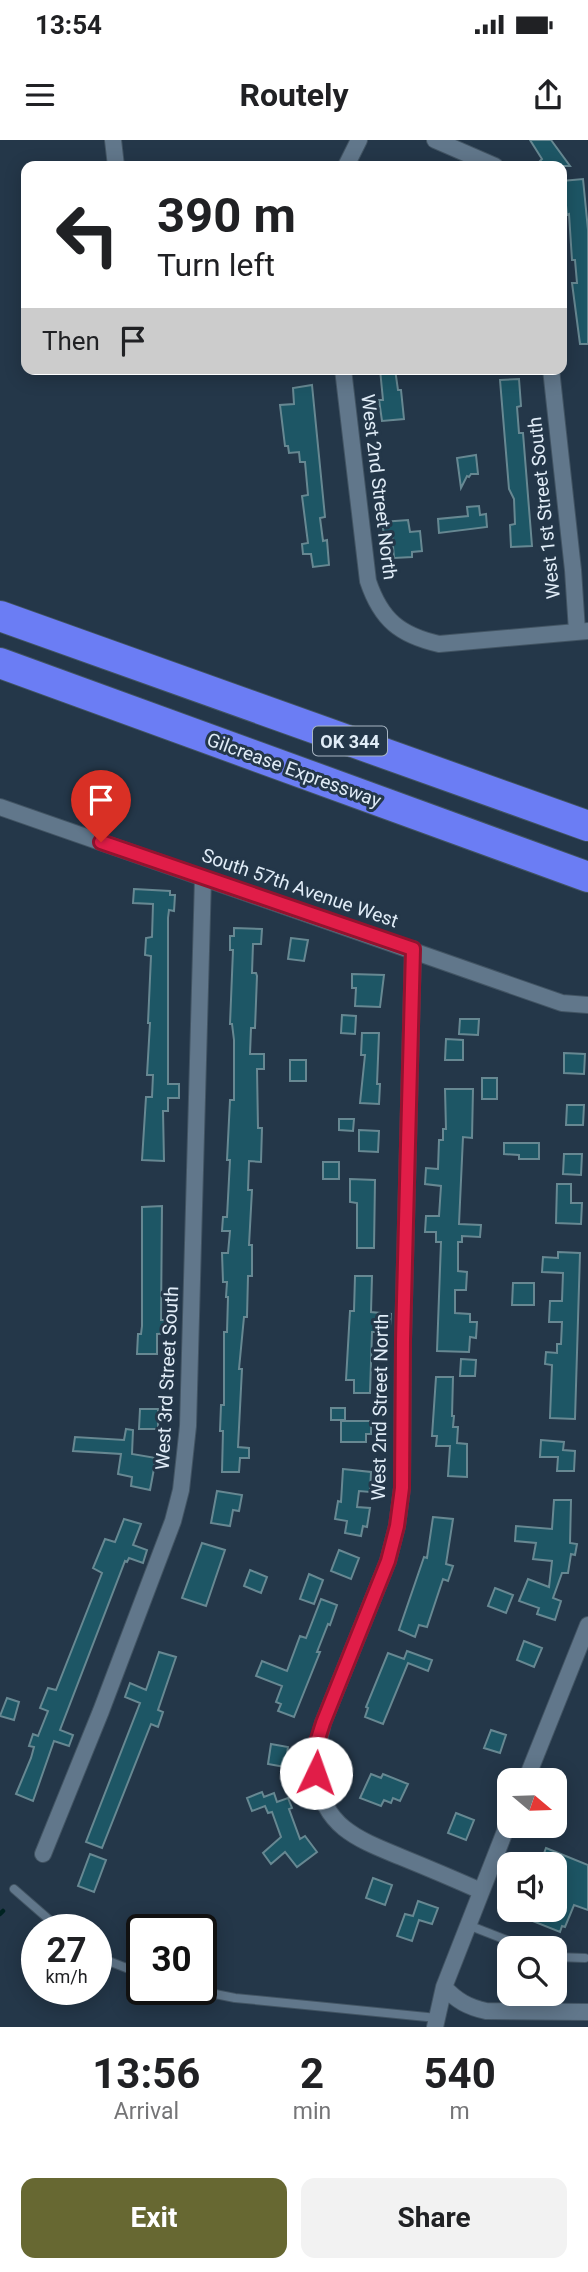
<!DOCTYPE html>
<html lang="en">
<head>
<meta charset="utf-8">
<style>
  body { margin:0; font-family:Roboto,sans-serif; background:#f2f2f2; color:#202124; height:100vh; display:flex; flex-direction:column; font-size:26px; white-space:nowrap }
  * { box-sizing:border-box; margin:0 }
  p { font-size:23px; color:#757577 }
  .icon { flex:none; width:38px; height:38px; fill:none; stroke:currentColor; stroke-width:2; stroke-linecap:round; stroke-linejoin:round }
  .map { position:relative; height:1887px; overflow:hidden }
  .details { display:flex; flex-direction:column; background:#fff; flex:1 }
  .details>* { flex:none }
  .banner { position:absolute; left:21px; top:21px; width:546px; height:214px; border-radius:14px; box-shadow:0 4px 18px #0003; background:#fff; color:#202124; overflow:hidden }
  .needle { width:46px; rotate:109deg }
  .tools { position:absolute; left:497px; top:1628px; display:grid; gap:14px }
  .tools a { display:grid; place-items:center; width:70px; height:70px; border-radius:14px; background:#fff; box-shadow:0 4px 18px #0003; font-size:35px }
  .speed { position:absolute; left:21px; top:1774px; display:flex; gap:14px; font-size:35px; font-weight:700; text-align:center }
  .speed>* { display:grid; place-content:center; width:91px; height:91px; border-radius:50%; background:#fff; box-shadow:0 4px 18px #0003; line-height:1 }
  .speed small { font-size:18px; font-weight:400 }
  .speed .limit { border:4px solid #111; border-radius:10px; background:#fff; color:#111 }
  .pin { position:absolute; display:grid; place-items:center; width:60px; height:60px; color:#fff; margin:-72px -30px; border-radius:50% 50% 50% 0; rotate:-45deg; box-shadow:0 0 7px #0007 }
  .pin .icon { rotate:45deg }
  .me { position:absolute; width:77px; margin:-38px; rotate:3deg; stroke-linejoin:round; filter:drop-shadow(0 0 5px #0008) }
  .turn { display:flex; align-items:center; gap:24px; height:147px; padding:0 21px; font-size:32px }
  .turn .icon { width:91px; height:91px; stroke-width:2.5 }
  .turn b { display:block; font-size:49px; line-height:60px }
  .then { display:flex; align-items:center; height:66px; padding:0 21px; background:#0003; gap:14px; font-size:26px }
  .eta { display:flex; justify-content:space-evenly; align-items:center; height:119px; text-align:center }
  .eta b { font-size:42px; font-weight:700; line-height:49px }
  .primary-button { display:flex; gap:14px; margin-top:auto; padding:14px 21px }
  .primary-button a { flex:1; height:80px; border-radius:14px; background:#676832; color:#fff; font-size:28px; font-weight:700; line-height:80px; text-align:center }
  .primary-button a+a { background:#f2f2f2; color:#202124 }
  .status { display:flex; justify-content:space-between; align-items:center; height:49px; padding:0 35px; background:#fff; direction:ltr }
  .status svg { height:19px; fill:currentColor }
  header { display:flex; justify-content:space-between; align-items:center; height:91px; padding:0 21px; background:#fff; font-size:32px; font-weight:700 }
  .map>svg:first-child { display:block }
</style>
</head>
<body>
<div class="status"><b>13:54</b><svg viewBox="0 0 49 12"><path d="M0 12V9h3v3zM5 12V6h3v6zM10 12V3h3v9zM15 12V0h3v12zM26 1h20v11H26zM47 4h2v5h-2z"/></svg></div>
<header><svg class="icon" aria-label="menu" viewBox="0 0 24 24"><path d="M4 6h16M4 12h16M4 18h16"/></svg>Routely<svg class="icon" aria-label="share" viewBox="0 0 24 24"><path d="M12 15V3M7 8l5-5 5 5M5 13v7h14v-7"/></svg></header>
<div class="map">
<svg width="588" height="1887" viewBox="0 0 588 1887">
  <rect width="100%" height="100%" fill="#243749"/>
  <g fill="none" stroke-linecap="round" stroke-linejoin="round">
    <path stroke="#002221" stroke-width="4.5" d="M 0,1774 L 3,1771"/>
  </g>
  <path fill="#1d5665" stroke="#678892" stroke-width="2" d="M 530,0 L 551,0 L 570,26 L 535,26 L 542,19 Z
    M 583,39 L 588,90 L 588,204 L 580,204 L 572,143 L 577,143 L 575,120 L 572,120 L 569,74 L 567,75 L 565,56 L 562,56 L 562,41 Z
    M 380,229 L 395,229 L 398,250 L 401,250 L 404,279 L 382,281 L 379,260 L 383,260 Z
    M 519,239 L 521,266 L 517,267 L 519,293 L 523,293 L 532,406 L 511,407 L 510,385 L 515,384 L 514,359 L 509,349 L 500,240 Z
    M 312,245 L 325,377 L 320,378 L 323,401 L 327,400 L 329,425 L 313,427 L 311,414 L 303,414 L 302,404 L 308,403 L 302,356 L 308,355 L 305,322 L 300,322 L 299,312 L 289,313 L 288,306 L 285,306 L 280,265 L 294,264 L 293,248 Z
    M 476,315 L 478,334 L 471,334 L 469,337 L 467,336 L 461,348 L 457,318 Z
    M 479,366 L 480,375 L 486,374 L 487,387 L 439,393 L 438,379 L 468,376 L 467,367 Z
    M 408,380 L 410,392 L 420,391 L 422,411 L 412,412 L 412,417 L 394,418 L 392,394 L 384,395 L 382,382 Z
    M 134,749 L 170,751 L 170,755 L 175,755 L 174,771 L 169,770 L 168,778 L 168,944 L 179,944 L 179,958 L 168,958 L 168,971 L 163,971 L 164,1021 L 142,1020 L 146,957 L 152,957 L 153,935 L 147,935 L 150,883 L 148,883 L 151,816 L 145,815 L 146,798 L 152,797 L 153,764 L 133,763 Z
    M 234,788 L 262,789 L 261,804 L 253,804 L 252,833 L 256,833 L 257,836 L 255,888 L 251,888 L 250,914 L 264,914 L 264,929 L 257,929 L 258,988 L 262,988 L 261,1022 L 249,1021 L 248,1050 L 252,1050 L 249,1105 L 252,1105 L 252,1136 L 248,1136 L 247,1177 L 244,1177 L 239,1229 L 242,1229 L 238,1307 L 249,1308 L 249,1318 L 240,1318 L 239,1332 L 222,1332 L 223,1291 L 220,1291 L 221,1265 L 224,1265 L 224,1192 L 227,1192 L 228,1157 L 226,1157 L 227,1142 L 223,1142 L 222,1113 L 228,1113 L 230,1091 L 222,1091 L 223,1077 L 227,1077 L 230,1020 L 227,1020 L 230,960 L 234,960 L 234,900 L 232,884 L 230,884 L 233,810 L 230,810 L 230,796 L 234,796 Z
    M 291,798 L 308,800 L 304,821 L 288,819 Z
    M 352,834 L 384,835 L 380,867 L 355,866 L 356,848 L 352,848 Z
    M 342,875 L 356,876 L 355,894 L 341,893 Z
    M 460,879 L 479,879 L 478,895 L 459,894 Z
    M 362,893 L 379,893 L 377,944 L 380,944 L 379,964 L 360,963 L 365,915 L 361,915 Z
    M 446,899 L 463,900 L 463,920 L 445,920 Z
    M 564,913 L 585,914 L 584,934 L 564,933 Z
    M 290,920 L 306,920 L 306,941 L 290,941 Z
    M 482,938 L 497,938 L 497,959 L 482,959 Z
    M 445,949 L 473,949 L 472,998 L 463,997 L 459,1084 L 481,1085 L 480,1097 L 462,1096 L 462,1102 L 458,1102 L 458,1131 L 467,1132 L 466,1150 L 455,1150 L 455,1173 L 470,1174 L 470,1182 L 477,1182 L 476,1198 L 470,1197 L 469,1212 L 437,1211 L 441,1102 L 436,1102 L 436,1092 L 425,1092 L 426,1076 L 439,1076 L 441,1046 L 425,1044 L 426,1028 L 438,1029 L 439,1000 L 443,1000 L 443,989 L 446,989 Z
    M 567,965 L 584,965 L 583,985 L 566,985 Z
    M 339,979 L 354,979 L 353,991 L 339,990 Z
    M 359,990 L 379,991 L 378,1012 L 359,1011 Z
    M 504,1003 L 539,1003 L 539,1019 L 519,1019 L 519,1015 L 504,1014 Z
    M 564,1014 L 582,1014 L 581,1035 L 563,1034 Z
    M 323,1022 L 339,1022 L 339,1039 L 323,1039 Z
    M 350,1039 L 375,1040 L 374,1108 L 357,1108 L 357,1063 L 350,1062 Z
    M 557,1044 L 571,1044 L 571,1063 L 582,1063 L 581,1084 L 556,1083 Z
    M 162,1066 L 161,1180 L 174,1180 L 174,1193 L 157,1194 L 157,1214 L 137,1214 L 138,1194 L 141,1194 L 142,1186 L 142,1067 Z
    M 558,1112 L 580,1113 L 575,1279 L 550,1278 L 552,1225 L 545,1224 L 546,1212 L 557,1213 L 557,1204 L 561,1204 L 562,1182 L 549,1182 L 550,1161 L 562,1161 L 563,1133 L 542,1132 L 543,1117 L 558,1118 Z
    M 355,1136 L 372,1136 L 371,1172 L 391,1174 L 390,1186 L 375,1185 L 375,1192 L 372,1192 L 370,1253 L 354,1253 L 354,1240 L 346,1240 L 350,1171 L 354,1171 Z
    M 513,1143 L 534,1143 L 534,1165 L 512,1165 Z
    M 461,1219 L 476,1220 L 475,1236 L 460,1236 Z
    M 436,1237 L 453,1237 L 452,1276 L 454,1276 L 453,1287 L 458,1287 L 457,1303 L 467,1304 L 467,1337 L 448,1336 L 450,1306 L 436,1306 L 437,1296 L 432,1296 Z
    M 331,1268 L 345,1268 L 345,1280 L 331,1280 Z
    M 140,1269 L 158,1269 L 158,1289 L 139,1289 Z
    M 341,1281 L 371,1281 L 371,1294 L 366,1294 L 366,1302 L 341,1302 Z
    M 126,1289 L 133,1290 L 132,1314 L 156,1318 L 150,1350 L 131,1346 L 132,1337 L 118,1334 L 121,1314 L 73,1311 L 75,1297 L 124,1300 Z
    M 541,1300 L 564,1302 L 563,1310 L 575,1311 L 574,1331 L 557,1331 L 558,1317 L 540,1317 Z
    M 343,1329 L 371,1332 L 370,1352 L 359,1351 L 357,1367 L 370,1368 L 367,1387 L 363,1386 L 361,1396 L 345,1393 L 347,1381 L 335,1379 L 338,1361 L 341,1362 Z
    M 217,1351 L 242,1355 L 239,1371 L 233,1370 L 230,1386 L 211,1383 Z
    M 554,1360 L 571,1360 L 570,1403 L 577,1404 L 575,1415 L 571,1414 L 568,1433 L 562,1433 L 553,1458 L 561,1461 L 555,1480 L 537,1474 L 539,1468 L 519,1461 L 528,1439 L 549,1447 L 552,1421 L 533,1419 L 536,1403 L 515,1401 L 516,1386 L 552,1389 Z
    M 433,1377 L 453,1379 L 446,1424 L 453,1426 L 448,1441 L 443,1439 L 427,1487 L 419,1485 L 415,1497 L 399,1490 L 424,1417 L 427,1418 Z
    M 124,1379 L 141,1384 L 133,1405 L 147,1410 L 143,1423 L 129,1418 L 127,1422 L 125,1421 L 60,1590 L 73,1595 L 69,1606 L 54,1601 L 33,1661 L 16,1654 L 31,1618 L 34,1607 L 29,1606 L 33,1594 L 38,1596 L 48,1571 L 40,1568 L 48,1548 L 56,1550 L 102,1433 L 93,1428 L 105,1399 L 115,1402 Z
    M 202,1403 L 225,1410 L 206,1466 L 182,1458 Z
    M 339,1410 L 359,1418 L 351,1439 L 331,1431 Z
    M 250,1430 L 267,1437 L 261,1453 L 244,1446 Z
    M 309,1434 L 323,1440 L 314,1464 L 300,1459 Z
    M 495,1448 L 513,1455 L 506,1473 L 488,1466 Z
    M 321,1459 L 337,1465 L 330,1485 L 328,1484 L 317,1512 L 320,1512 L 294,1577 L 278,1571 L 281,1564 L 276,1562 L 282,1546 L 256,1536 L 262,1521 L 287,1531 L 300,1496 L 306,1498 Z
    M 524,1501 L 542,1508 L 534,1527 L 517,1520 Z
    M 407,1511 L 432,1520 L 428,1531 L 408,1523 L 383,1584 L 365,1577 L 368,1568 L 366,1567 L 388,1513 L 404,1519 Z
    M 159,1512 L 176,1517 L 158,1570 L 163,1572 L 158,1587 L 151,1584 L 102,1708 L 86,1702 L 140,1563 L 125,1557 L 130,1543 L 146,1550 Z
    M 7,1558 L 19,1562 L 14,1580 L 0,1576 Z
    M 491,1590 L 506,1595 L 500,1613 L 484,1608 Z
    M 271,1604 L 288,1607 L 285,1627 L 268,1624 Z
    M 371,1634 L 381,1638 L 383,1634 L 408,1644 L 400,1661 L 393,1658 L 391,1663 L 384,1660 L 381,1666 L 360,1658 Z
    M 262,1652 L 264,1657 L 274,1653 L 277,1662 L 288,1658 L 292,1668 L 289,1669 L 300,1699 L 305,1696 L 317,1712 L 297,1727 L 285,1712 L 271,1724 L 263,1713 L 281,1697 L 272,1672 L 268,1673 L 265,1666 L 252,1671 L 247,1658 Z
    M 456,1673 L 474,1680 L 466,1700 L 448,1693 Z
    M 546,1708 L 588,1725 L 588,1770 L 574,1765 L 565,1787 L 562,1786 L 560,1792 L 505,1770 L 555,1769 L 555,1753 L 559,1742 L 555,1740 L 555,1724 L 540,1724 Z
    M 90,1714 L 106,1720 L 94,1752 L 78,1746 Z
    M 373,1738 L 392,1745 L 385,1765 L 366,1758 Z
    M 418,1761 L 438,1768 L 432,1784 L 419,1780 L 412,1801 L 397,1796 L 405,1774 L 413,1776 Z"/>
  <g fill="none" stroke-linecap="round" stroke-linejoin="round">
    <g stroke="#425463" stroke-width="10">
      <path id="lane" d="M 14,1749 L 61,1790
        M 468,1785 L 527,1808
        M 96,1813 L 111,1822 L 142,1834
        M 555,1817 L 585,1818
        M 195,1850 L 235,1858 L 437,1878"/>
    </g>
    <g stroke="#425463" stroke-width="18">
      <path id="street" d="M 113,0 L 116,26
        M 435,0 L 495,26
        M 346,26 L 359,0
        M 343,229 L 368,441 C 381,480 400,495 439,504 L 588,491
        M 551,229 L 573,430 L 577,491
        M 0,667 L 562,863 L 588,865
        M 413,809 L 403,1200 L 402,1348 L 397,1386 L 388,1421 L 323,1583 C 313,1619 312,1662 344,1688 C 360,1701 382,1709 401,1717 C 428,1728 454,1739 481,1751
        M 526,1640 L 588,1485
        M 43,1714 L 101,1571 L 173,1381 L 181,1350 L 188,1286 L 203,738
        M 444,1847 C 457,1861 468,1867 486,1871 L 588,1872
        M 435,1887 L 444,1847 L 509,1681"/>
    </g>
    <g stroke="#425463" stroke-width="32">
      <path id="highway" d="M 0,476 L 588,686
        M 0,523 L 588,737"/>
    </g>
    <use href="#lane" stroke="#61778b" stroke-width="8"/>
    <use href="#street" stroke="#61778b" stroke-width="16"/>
    <use href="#highway" stroke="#6b7df4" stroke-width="30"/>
  </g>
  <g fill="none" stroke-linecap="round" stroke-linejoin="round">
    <g stroke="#92132f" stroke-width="18">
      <path id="route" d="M 101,702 L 413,809 L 403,1200 L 402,1348 L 397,1386 L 388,1421 L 323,1583 L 317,1602 L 316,1633"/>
    </g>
    <use href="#route" stroke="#e11d48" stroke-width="12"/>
  </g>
  <g text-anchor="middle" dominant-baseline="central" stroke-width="6" stroke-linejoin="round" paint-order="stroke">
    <rect fill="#243749" stroke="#a8b6c3" stroke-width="2" x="313" y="586.5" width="74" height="29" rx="5"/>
    <g font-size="18" font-weight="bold" fill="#e0ecf7">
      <text x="350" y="601">OK 344</text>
    </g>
    <g font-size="19" fill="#e0ecf7" stroke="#243749">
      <text transform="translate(379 347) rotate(83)">West 2nd Street North</text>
      <text transform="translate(544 368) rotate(-96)">West 1st Street South</text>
      <text transform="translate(294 630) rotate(20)">Gilcrease Expressway</text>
      <text transform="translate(300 748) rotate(19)">South 57th Avenue West</text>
      <text transform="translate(167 1238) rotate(-87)">West 3rd Street South</text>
      <text transform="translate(380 1267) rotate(-89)">West 2nd Street North</text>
    </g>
  </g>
</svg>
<div class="tools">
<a><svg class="needle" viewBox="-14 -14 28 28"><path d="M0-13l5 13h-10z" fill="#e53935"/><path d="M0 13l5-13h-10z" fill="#757577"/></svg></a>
<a><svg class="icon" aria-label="sound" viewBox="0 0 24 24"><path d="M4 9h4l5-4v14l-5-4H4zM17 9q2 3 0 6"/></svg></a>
<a><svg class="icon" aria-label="search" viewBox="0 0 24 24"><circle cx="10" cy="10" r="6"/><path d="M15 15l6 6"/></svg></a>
</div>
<div class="speed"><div>27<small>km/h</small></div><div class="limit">30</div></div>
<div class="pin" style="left:101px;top:702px;background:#d93025"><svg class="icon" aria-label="arrive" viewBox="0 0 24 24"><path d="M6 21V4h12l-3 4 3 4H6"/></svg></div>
<svg class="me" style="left:316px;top:1633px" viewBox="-20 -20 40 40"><circle r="19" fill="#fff"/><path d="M0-13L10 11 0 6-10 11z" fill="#e11d48"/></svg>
<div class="banner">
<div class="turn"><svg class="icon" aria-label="left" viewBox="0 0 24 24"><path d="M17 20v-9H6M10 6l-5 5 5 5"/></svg><div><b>390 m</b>Turn left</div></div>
<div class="then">Then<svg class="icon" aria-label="arrive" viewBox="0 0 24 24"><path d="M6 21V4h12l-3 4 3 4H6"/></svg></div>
</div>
</div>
<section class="details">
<div class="eta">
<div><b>13:56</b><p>Arrival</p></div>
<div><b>2</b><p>min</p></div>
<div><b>540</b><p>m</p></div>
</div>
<div class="primary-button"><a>Exit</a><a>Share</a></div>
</section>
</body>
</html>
